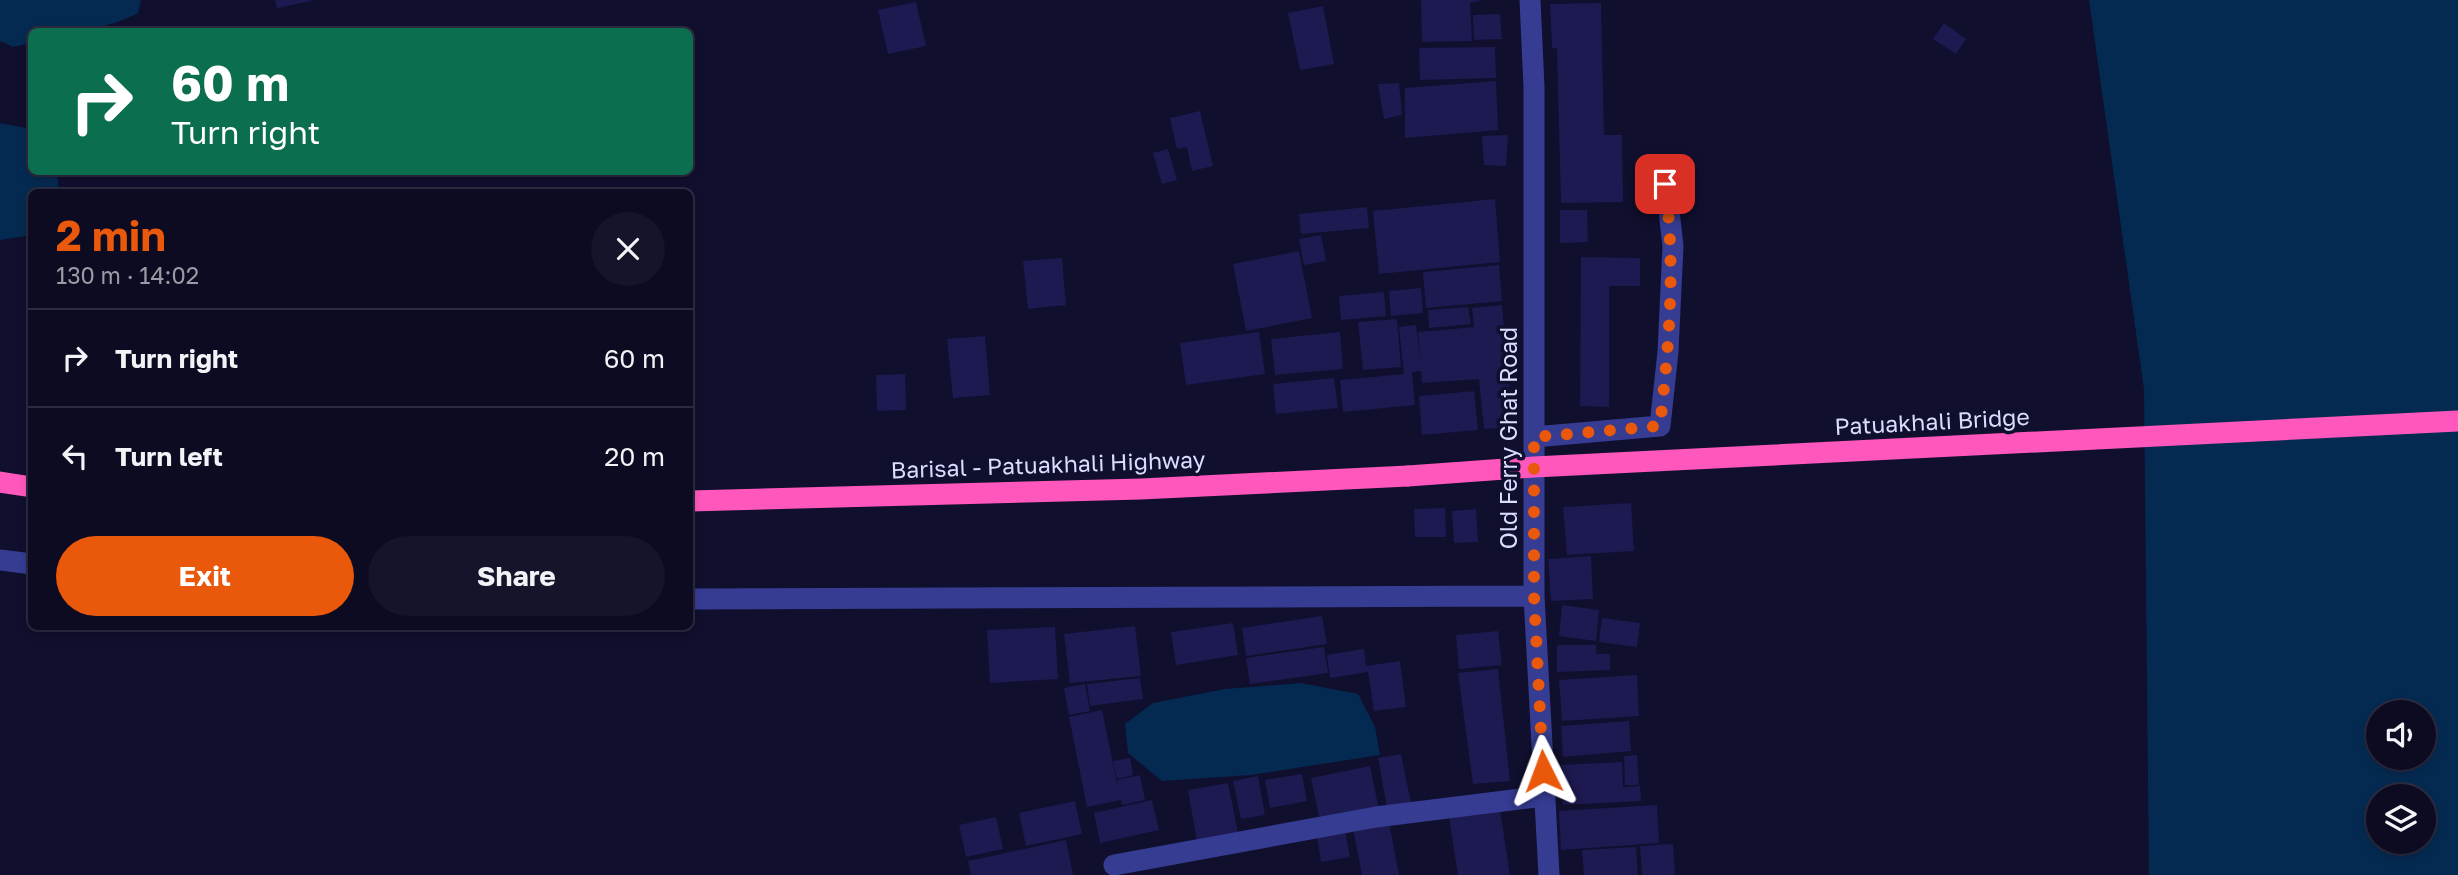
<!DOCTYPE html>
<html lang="en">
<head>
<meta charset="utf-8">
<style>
  body { margin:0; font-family:"Golos Text",sans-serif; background:#15142a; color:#f1f3f6; height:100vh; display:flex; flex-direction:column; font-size:26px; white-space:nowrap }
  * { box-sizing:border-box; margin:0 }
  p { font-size:23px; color:#9a9ba5 }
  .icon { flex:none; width:38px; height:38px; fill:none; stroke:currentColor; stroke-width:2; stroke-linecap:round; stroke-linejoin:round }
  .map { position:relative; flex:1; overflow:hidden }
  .drawer { position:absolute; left:28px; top:189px; width:665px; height:441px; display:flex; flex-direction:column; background:#0c0b22; border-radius:10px; box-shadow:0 4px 10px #0003,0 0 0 2px #2c2b40 }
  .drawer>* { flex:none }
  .hud { position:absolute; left:28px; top:28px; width:665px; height:147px; border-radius:10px; box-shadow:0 4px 10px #0003,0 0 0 2px #2c2b40; background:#0b6e4f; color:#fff; overflow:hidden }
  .tools { position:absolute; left:2366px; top:700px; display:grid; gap:14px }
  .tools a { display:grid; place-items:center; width:70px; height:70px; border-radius:50%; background:#0c0b22; box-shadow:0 4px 10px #0003,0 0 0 2px #2c2b40; font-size:35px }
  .pin { position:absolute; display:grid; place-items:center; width:60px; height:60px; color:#fff; margin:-30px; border-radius:14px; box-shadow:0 4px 10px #0006 }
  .me { position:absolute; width:77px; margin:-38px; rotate:357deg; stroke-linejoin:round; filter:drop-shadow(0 0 5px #0008) }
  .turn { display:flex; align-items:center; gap:24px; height:147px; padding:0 28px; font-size:32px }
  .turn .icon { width:91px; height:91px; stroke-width:2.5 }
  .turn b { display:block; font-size:49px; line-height:60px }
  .round { display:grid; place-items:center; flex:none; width:74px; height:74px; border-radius:37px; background:#15142a }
  .headline { display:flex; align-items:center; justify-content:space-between; height:119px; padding:0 28px }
  h1 { font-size:42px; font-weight:700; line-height:52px; color:#ea580c }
  .primary-button { display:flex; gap:14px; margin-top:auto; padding:14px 28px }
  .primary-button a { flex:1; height:80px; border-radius:42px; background:#ea580c; color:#fff; font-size:28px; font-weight:700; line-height:80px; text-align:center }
  .primary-button a+a { background:#15142a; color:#f1f3f6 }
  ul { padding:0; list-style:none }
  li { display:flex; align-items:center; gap:21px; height:98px; padding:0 28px; border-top:2px solid #2c2b40 }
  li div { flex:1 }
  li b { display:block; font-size:26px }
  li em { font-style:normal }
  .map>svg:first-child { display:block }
</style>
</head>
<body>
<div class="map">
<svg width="2458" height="875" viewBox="0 0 2458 875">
  <rect width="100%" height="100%" fill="#100f2e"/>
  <path fill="#052a51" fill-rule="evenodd" d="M 0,0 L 141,0 L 138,13 C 104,31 70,32 32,32 L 31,43 L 13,47 L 0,41 Z
    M 2089,0 L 2458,0 L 2458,875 L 2149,875 L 2144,389 ZM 2378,712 L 2424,712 L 2424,758 L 2378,758 ZM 2378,796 L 2424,796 L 2424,842 L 2378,842 Z
    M 0,123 L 31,129 L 32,172 L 57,172 L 59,192 L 32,192 L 31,235 L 0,240 Z
    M 1301,683 L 1358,694 L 1375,727 L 1380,755 L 1251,775 L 1162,781 L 1128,753 L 1125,724 L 1153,703 L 1225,689 Z"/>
  <path fill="#1d1951" d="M 275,0 L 311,0 L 311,1 L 277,8 Z
    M 1421,0 L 1483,0 L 1470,3 L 1472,41 L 1422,42 Z
    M 916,2 L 926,46 L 888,54 L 878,10 Z
    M 1601,3 L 1604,135 L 1622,135 L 1623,202 L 1561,203 L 1557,48 L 1552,48 L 1550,4 Z
    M 1323,6 L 1334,64 L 1300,70 L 1288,13 Z
    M 1500,14 L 1502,39 L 1474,40 L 1473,15 Z
    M 1944,23 L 1966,39 L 1956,54 L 1933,39 Z
    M 1495,47 L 1496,78 L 1420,80 L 1419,48 Z
    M 1496,81 L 1498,130 L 1405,138 L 1405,88 Z
    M 1399,83 L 1402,115 L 1384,119 L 1378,84 Z
    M 1200,111 L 1213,166 L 1192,171 L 1187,147 L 1177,149 L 1170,118 Z
    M 1508,135 L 1506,166 L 1484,165 L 1482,136 Z
    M 1168,149 L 1177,180 L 1162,184 L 1153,153 Z
    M 1495,199 L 1500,262 L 1379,274 L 1373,211 Z
    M 1367,207 L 1369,228 L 1301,234 L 1299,214 Z
    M 1560,210 L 1587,210 L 1588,242 L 1560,243 Z
    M 1321,235 L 1326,261 L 1304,265 L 1299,239 Z
    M 1299,251 L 1312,318 L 1246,331 L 1233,264 Z
    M 1581,257 L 1640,258 L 1640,286 L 1609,286 L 1609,407 L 1580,406 Z
    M 1062,258 L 1066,305 L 1028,309 L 1023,261 Z
    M 1499,265 L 1502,301 L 1426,308 L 1423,272 Z
    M 1421,288 L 1423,313 L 1391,316 L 1389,291 Z
    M 1384,292 L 1386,316 L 1341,320 L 1339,296 Z
    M 1502,305 L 1513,427 L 1484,429 L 1479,379 L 1422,383 L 1421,371 L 1412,372 L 1415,405 L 1343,412 L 1340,380 L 1404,374 L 1399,327 L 1416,325 L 1421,364 L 1418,332 L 1474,327 L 1472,308 Z
    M 1468,307 L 1471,324 L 1429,328 L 1428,310 Z
    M 1397,319 L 1401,367 L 1363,370 L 1358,322 Z
    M 1259,332 L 1265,374 L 1186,385 L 1180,343 Z
    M 1340,332 L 1343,369 L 1275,375 L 1271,339 Z
    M 985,336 L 990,395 L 953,398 L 947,339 Z
    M 905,374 L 906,410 L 877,411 L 876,375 Z
    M 1334,378 L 1338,408 L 1276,414 L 1273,384 Z
    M 1474,391 L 1478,430 L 1422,435 L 1419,396 Z
    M 1631,503 L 1634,551 L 1567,555 L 1563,507 Z
    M 1445,508 L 1446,537 L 1415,537 L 1414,509 Z
    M 1476,509 L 1478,542 L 1454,543 L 1452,511 Z
    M 1591,556 L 1593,599 L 1551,601 L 1548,559 Z
    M 1562,605 L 1599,610 L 1596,641 L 1559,636 Z
    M 1322,616 L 1327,644 L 1246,656 L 1242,628 Z
    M 1602,618 L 1640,623 L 1637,647 L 1599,642 Z
    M 1233,623 L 1238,655 L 1176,665 L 1171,632 Z
    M 1135,626 L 1141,676 L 1070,683 L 1064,634 Z
    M 1055,627 L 1058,679 L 990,683 L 987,630 Z
    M 1498,631 L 1502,665 L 1459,669 L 1456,635 Z
    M 1557,645 L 1596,645 L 1596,654 L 1610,654 L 1610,670 L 1557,672 Z
    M 1324,647 L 1328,673 L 1250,684 L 1246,658 Z
    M 1364,649 L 1366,666 L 1400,661 L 1406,707 L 1374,711 L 1368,672 L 1330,678 L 1327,655 Z
    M 1498,669 L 1510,781 L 1473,784 L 1458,673 Z
    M 1637,675 L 1639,716 L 1562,721 L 1559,680 Z
    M 1140,678 L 1143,699 L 1090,706 L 1087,684 Z
    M 1085,684 L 1090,711 L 1069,715 L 1064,688 Z
    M 1102,710 L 1118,788 L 1117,780 L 1140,775 L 1145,800 L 1122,805 L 1121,800 L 1087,807 L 1069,717 Z
    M 1629,721 L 1631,751 L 1563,757 L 1561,726 Z
    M 1401,754 L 1411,803 L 1387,808 L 1378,758 Z
    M 1637,755 L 1639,785 L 1625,785 L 1624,756 Z
    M 1130,758 L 1133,775 L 1117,779 L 1113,761 Z
    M 1622,762 L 1623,787 L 1640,786 L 1641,801 L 1563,805 L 1561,765 Z
    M 1370,766 L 1379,810 L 1320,821 L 1311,778 Z
    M 1302,774 L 1307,801 L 1270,808 L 1265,780 Z
    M 1258,776 L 1265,815 L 1241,819 L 1233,781 Z
    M 1228,783 L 1238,833 L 1197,841 L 1188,790 Z
    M 1152,800 L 1159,830 L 1100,843 L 1094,813 Z
    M 1075,801 L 1082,834 L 1026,846 L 1019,813 Z
    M 1499,803 L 1510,875 L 1458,875 L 1448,811 Z
    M 1657,805 L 1659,843 L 1561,850 L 1559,811 Z
    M 996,817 L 1003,849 L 966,857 L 959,825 Z
    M 1389,822 L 1399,875 L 1362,875 L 1353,829 Z
    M 1344,825 L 1350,857 L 1321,862 L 1316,830 Z
    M 1066,840 L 1073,875 L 971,875 L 968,861 Z
    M 1673,844 L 1675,875 L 1642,875 L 1640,846 Z
    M 1636,847 L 1638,875 L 1584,875 L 1582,850 Z"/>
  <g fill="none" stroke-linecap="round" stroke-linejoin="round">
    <path stroke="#353c92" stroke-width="21" d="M 1530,0 L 1534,87 L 1534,596 L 1549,875
      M 1534,437 L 1660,426 L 1668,352 L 1673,246 L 1666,184
      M 0,560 L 32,564
      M 690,599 L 1534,596
      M 1114,865 L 1376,817 L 1544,796"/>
    <path stroke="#ff57bc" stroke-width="21" d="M 0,482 L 32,487
      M 690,501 L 1141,489 L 1408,476"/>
    <path stroke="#ff57bc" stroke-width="21" d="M 1408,476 L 1534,467 L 2458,421"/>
  </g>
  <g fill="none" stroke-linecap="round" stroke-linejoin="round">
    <path stroke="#ea580c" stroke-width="12" stroke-dasharray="0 21.6" d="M 1543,771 L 1534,596 L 1534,437 L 1660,426 C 1669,343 1676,267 1665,184"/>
  </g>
  <g text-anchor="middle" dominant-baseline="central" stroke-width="7" stroke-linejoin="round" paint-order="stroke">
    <g font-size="23" fill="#dcdcff" stroke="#100f2e">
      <text transform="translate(1932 421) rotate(-3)">Patuakhali Bridge</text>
      <text transform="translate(1508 438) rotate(-90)">Old Ferry Ghat Road</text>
      <text transform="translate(1048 464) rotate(-2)">Barisal - Patuakhali Highway</text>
    </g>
  </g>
</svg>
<div class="tools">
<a><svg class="icon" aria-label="sound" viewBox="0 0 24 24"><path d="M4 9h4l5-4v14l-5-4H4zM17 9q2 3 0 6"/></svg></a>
<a><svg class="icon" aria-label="layers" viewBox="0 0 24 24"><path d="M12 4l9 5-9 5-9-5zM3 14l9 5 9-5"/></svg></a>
</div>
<div class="pin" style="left:1665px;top:184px;background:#d93025"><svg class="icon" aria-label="arrive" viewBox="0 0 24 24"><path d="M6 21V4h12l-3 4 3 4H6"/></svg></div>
<svg class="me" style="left:1543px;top:771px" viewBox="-20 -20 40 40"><path d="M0-17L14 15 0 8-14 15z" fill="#ea580c" stroke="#fff" stroke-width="4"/></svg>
<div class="hud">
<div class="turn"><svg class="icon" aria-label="right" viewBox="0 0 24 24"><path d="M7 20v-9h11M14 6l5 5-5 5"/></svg><div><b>60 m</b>Turn right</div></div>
</div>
<section class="drawer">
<div class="headline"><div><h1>2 min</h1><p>130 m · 14:02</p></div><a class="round"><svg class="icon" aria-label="close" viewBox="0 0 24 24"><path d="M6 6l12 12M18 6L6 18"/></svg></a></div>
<ul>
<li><svg class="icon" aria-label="right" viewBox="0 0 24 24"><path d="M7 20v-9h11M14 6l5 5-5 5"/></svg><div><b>Turn right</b></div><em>60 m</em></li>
<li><svg class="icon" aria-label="left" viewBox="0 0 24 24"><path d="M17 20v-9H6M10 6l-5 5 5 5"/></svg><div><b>Turn left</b></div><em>20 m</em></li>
</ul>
<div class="primary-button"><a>Exit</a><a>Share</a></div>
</section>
</div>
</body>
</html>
